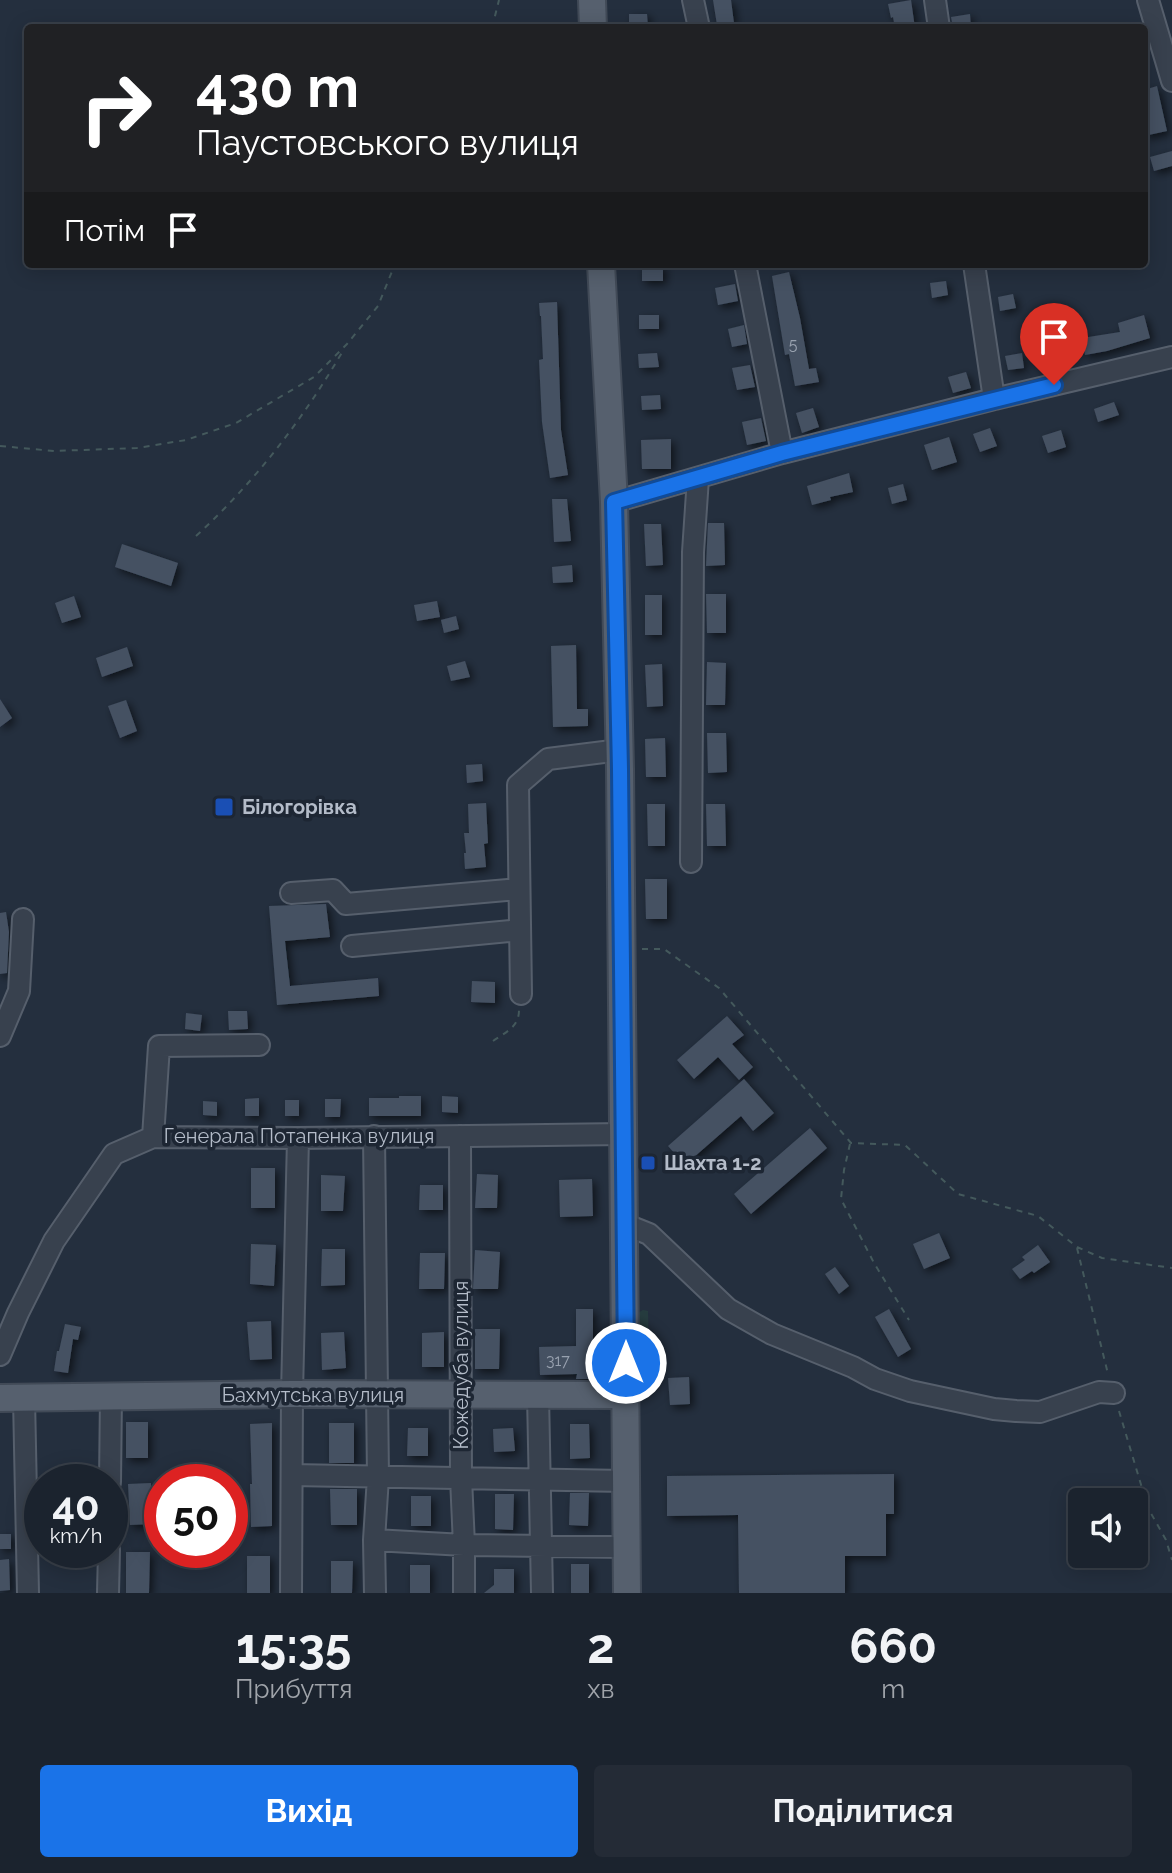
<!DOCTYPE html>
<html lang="uk">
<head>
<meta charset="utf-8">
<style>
  body { margin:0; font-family:Raleway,sans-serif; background:#242b36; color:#f1f3f6; height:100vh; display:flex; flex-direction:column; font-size:30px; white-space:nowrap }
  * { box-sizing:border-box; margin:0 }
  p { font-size:26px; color:#a0a4aa }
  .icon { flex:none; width:44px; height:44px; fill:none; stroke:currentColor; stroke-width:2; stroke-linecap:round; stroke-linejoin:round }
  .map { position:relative; height:1593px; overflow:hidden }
  .sheet { display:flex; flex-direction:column; background:#1b232e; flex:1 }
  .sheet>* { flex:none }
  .guide { position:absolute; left:24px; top:24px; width:1124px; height:244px; border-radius:8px; box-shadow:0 4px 20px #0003,0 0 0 2px #39404a; background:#202124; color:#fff; overflow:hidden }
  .tools { position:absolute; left:1068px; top:1488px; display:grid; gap:16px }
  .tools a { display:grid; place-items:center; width:80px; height:80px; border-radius:8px; background:#1b232e; box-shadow:0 4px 20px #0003,0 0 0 2px #39404a; font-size:40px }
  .speed { position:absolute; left:24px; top:1464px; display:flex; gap:16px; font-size:40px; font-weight:700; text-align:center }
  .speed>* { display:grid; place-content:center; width:104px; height:104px; border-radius:50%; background:#1b232e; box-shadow:0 4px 20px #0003,0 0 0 2px #39404a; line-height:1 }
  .speed small { font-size:20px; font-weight:400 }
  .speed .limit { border:12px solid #d22; background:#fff; color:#111 }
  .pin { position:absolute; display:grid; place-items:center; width:68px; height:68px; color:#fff; margin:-82px -34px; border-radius:50% 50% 50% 0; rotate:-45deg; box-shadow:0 0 8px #0007 }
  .pin .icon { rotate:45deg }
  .me { position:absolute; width:88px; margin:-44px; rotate:0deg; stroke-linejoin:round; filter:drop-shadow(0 0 6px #0008) }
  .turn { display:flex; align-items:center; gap:28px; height:168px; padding:0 40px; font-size:36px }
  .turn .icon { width:104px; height:104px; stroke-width:2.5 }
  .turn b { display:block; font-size:56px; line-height:68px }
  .then { display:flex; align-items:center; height:76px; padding:0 40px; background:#0003; gap:16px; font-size:30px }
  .eta { display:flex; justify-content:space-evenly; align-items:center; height:136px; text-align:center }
  .eta b { font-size:48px; font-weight:700; line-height:56px }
  .primary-button { display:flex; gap:16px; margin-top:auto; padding:16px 40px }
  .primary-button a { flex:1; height:92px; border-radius:8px; background:#1a73e8; color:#fff; font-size:32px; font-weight:700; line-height:92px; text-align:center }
  .primary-button a+a { background:#242b36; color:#f1f3f6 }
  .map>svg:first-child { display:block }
</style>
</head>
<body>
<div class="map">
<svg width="1172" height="1593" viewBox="0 0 1172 1593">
  <defs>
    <filter id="shadow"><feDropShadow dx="3.5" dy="3.5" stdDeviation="4" flood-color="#0009"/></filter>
  </defs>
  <rect width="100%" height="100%" fill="#242f3e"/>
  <path fill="#263c3f" d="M 643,1310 L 648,1311 L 650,1387 L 645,1392 L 638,1388 L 636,1314 Z"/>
  <path fill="#455162" filter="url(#shadow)" d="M 713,0 L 731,0 L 734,23 L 717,25 Z
    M 911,0 L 915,28 L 895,28 L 893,17 L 891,18 L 888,4 Z
    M 629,14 L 647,14 L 648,27 L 629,28 Z
    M 970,14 L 971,28 L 953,28 L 951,17 Z
    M 1157,86 L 1167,131 L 1144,136 L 1144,90 Z
    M 1172,151 L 1172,166 L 1154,171 L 1150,157 Z
    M 642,265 L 663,265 L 663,281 L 642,281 Z
    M 789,272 L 800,318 L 809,369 L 816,368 L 819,382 L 795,386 L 789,354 L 785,355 L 772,276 Z
    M 946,281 L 948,295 L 932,298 L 930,283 Z
    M 735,284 L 738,301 L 718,305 L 715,288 Z
    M 1013,294 L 1016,308 L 1000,311 L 998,297 Z
    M 557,302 L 561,430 L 568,475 L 550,478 L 542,422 L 539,360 L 543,359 L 541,316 L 540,316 L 539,303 Z
    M 639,315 L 659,315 L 659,329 L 639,329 Z
    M 1144,315 L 1150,338 L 1107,351 L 1085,355 L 1082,338 L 1120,332 L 1118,323 Z
    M 744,325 L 747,344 L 732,347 L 728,329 Z
    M 657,353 L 659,367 L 639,368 L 638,354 Z
    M 1022,353 L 1024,368 L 1008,370 L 1005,356 Z
    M 750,365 L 755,387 L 737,390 L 732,368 Z
    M 966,372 L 971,388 L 953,393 L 948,377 Z
    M 660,395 L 661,409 L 642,410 L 641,396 Z
    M 1114,402 L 1119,415 L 1098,422 L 1094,409 Z
    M 813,408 L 819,427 L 802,433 L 796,413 Z
    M 761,418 L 766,441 L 747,445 L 742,422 Z
    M 990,428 L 997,446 L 980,452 L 973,434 Z
    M 1061,430 L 1066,447 L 1048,453 L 1042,436 Z
    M 949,437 L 957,462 L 932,470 L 924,445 Z
    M 671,439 L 671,469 L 642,469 L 641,440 Z
    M 849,473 L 853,492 L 830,497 L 831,500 L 812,505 L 807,486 Z
    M 903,484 L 907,500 L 892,504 L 888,488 Z
    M 552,499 L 567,499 L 571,541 L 554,542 Z
    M 708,523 L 724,523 L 725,565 L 706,566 Z
    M 644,524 L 661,524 L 663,565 L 646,566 Z
    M 122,544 L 178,563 L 171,586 L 115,567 Z
    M 572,565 L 573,582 L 553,583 L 552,567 Z
    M 706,594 L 726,594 L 726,633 L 707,633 Z
    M 645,595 L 662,595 L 662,635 L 645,635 Z
    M 74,596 L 81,617 L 62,623 L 55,603 Z
    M 437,601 L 440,617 L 417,621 L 414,605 Z
    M 456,616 L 459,629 L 444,633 L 441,620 Z
    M 576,645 L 577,709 L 588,709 L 588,726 L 553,727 L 551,646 Z
    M 127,647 L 133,666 L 102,677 L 96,658 Z
    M 465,661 L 470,677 L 451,681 L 447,666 Z
    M 707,662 L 726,663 L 725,705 L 706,705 Z
    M 662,664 L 663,706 L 647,707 L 645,665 Z
    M 0,699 L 12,718 L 0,727 Z
    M 126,700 L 137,731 L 120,738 L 108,706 Z
    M 707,733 L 726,733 L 727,772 L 708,773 Z
    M 665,738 L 666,777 L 646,777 L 645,739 Z
    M 482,764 L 483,781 L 467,783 L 466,765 Z
    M 486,803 L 488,843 L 484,844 L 486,867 L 465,869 L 464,853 L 466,853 L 464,833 L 469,833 L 468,804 Z
    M 647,804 L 665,804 L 665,846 L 648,846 Z
    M 706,804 L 725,804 L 726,846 L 707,846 Z
    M 645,879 L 667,879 L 667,919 L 646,919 Z
    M 326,904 L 330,937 L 285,941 L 290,986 L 378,978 L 379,996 L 277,1005 L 269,906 Z
    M 6,912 L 9,932 L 7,973 L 0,974 L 0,913 Z
    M 472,981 L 495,982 L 495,1003 L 471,1002 Z
    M 228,1011 L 247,1011 L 248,1029 L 229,1030 Z
    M 186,1013 L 202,1015 L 200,1031 L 185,1029 Z
    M 727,1016 L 744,1035 L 732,1044 L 753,1067 L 739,1080 L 718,1057 L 694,1079 L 677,1060 Z
    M 744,1079 L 774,1113 L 753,1131 L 741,1116 L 685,1165 L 668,1146 Z
    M 399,1096 L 421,1096 L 421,1116 L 369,1116 L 369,1098 L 399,1098 Z
    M 442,1096 L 458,1097 L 458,1113 L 442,1112 Z
    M 259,1098 L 259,1116 L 245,1116 L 245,1099 Z
    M 325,1099 L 341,1099 L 340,1117 L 325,1117 Z
    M 285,1100 L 299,1100 L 299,1116 L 285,1116 Z
    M 203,1101 L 217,1102 L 217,1116 L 203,1115 Z
    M 810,1128 L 827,1148 L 751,1214 L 734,1194 Z
    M 251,1168 L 275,1168 L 275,1208 L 251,1208 Z
    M 477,1174 L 498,1175 L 497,1208 L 475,1208 Z
    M 321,1175 L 345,1176 L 343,1211 L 321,1211 Z
    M 592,1179 L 593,1216 L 560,1217 L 559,1180 Z
    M 420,1185 L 443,1185 L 443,1210 L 419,1210 Z
    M 939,1233 L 950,1258 L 924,1269 L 913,1244 Z
    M 251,1244 L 276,1245 L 274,1286 L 250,1284 Z
    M 1038,1245 L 1050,1262 L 1034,1273 L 1032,1271 L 1020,1279 L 1012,1269 L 1025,1260 L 1022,1257 Z
    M 322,1249 L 345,1249 L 345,1285 L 321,1286 Z
    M 475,1250 L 500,1252 L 498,1289 L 473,1289 Z
    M 420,1253 L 445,1253 L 444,1289 L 419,1289 Z
    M 835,1267 L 849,1286 L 839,1294 L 825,1274 Z
    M 576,1309 L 593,1309 L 593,1379 L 576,1379 L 577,1374 L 540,1375 L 539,1347 L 576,1346 Z
    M 889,1309 L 911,1349 L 898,1357 L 875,1317 Z
    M 271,1321 L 272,1359 L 250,1360 L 247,1322 Z
    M 65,1324 L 81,1327 L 78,1340 L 73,1339 L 68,1373 L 54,1371 L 57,1351 L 59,1351 Z
    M 475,1329 L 500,1329 L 499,1369 L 475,1369 Z
    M 344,1332 L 346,1368 L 322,1370 L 321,1333 Z
    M 444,1332 L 444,1367 L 422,1367 L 422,1333 Z
    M 689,1377 L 690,1404 L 670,1405 L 668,1378 Z
    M 126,1422 L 148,1422 L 148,1458 L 126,1458 Z
    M 272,1423 L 272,1526 L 251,1527 L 250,1484 L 252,1484 L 250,1424 Z
    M 329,1423 L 354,1423 L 354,1463 L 329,1463 Z
    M 570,1424 L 589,1424 L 590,1458 L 570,1459 Z
    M 408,1428 L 428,1428 L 428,1456 L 407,1456 Z
    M 513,1428 L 515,1451 L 494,1452 L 493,1429 Z
    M 894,1474 L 894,1514 L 886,1514 L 886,1556 L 845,1556 L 845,1593 L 739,1593 L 738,1515 L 667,1516 L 667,1476 Z
    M 151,1483 L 152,1524 L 130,1525 L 128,1484 Z
    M 330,1489 L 357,1489 L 357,1525 L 331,1525 Z
    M 570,1493 L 589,1493 L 588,1526 L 569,1525 Z
    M 495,1494 L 514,1494 L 513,1530 L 495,1529 Z
    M 411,1496 L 431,1496 L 431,1526 L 411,1526 Z
    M 0,1534 L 11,1534 L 11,1549 L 0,1549 Z
    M 126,1552 L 150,1552 L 149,1593 L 126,1593 Z
    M 247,1556 L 270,1556 L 270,1593 L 247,1593 Z
    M 9,1559 L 10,1590 L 0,1591 L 0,1560 Z
    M 331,1561 L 353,1561 L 352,1593 L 331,1593 Z
    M 571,1564 L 589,1564 L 589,1593 L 571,1593 Z
    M 410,1565 L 430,1565 L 430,1593 L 410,1593 Z
    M 494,1569 L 514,1569 L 514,1593 L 484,1593 L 494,1585 Z"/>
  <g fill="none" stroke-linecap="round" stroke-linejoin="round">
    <g stroke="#565f6c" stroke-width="24">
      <path id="minor" d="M 693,0 L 699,28
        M 935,0 L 939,28
        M 1148,0 L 1172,81
        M 745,264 L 782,453
        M 974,264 L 994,399
        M 614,502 L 782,453 L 994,399 L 1172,357
        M 691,862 L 693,552 L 698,478
        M 291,893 L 333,890 L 346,904 L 519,889
        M 352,946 L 520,930
        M 521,994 L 518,785 L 548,759 L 620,750
        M 0,1036 L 19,991 L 23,919
        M 374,1136 L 378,1477 L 374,1540 L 375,1593
        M 460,1136 L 461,1478 L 464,1545 L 464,1593
        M 153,1137 L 159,1046 L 259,1045
        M 625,1227 L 634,1228 L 649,1234 L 728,1309 L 772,1334 L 853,1367 L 875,1379 L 910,1391 L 994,1409 L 1016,1411 L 1040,1412 L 1099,1392 L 1114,1393
        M 0,1355 L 18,1313 L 54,1241 L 114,1154 L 153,1137 L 298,1138 L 624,1134
        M 538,1395 L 542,1593
        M 24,1398 L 28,1593
        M 292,1475 L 626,1481
        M 110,1482 L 111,1395
        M 374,1540 L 464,1545 L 626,1547
        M 108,1593 L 109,1550
        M 291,1593 L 292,1394 L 298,1138"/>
    </g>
    <g stroke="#414a57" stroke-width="30">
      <path id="major" d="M 592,0 L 593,28
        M 601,264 L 614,502 L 620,769 L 627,1593
        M 0,1398 L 292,1394 L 626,1395"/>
    </g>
    <path stroke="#44595c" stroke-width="2" stroke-dasharray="6 6" stroke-linecap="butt" d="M 492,28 L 499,0
      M 0,446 L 54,451 L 137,448 L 186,440 L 236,423 L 314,377 L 347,344 L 378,306 L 395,264
      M 196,536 C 255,482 304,418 344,349
      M 642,949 L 664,949 L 719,988 L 851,1143 L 905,1145 L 958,1194 L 1038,1216 L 1077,1247 L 1102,1258 L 1172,1268
      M 493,1041 C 506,1032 519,1027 519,1010
      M 850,1144 L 844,1170 L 841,1199 L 874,1263 L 909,1320
      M 1077,1248 L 1108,1374
      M 1119,1411 L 1148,1508 L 1166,1540 L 1172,1560"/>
    <use href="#minor" stroke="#38414e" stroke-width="20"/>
    <use href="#major" stroke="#56606e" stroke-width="26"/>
  </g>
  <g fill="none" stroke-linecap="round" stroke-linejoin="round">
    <g stroke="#114b97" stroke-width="20">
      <path id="route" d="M 626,1363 L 620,769 L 614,502 L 782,453 L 1054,385"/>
    </g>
    <use href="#route" stroke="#1a73e8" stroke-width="14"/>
  </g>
  <g fill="#1a4fb4" stroke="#1d2633" stroke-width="3">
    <rect x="214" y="797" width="20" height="20" rx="4"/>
    <rect x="640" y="1155" width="16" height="16" rx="4"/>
  </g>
  <g text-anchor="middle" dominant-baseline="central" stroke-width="7" stroke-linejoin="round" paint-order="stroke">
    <g font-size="16" fill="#98a1af">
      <text x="793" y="344">5</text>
      <text x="558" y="1360">317</text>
    </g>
    <g font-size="20" font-weight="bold" fill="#b4bcc9" stroke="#1d2633" text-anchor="start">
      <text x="242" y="807">Білогорівка</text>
      <text x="664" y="1163">Шахта 1-2</text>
    </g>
    <g font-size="20" fill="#b4bcc9" stroke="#1d2633">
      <text x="299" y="1136">Генерала Потапенка вулиця</text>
      <text transform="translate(461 1365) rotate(-90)">Кожедуба вулиця</text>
      <text x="313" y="1395">Бахмутська вулиця</text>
    </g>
  </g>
</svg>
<div class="tools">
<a><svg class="icon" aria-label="sound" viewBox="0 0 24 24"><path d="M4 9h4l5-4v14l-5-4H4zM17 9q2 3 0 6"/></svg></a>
</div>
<div class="speed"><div>40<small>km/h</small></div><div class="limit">50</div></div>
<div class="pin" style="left:1054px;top:385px;background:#d93025"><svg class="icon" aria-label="arrive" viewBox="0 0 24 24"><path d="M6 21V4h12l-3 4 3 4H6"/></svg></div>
<svg class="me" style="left:626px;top:1363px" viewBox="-20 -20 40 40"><circle r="17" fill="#1a73e8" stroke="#fff" stroke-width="3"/><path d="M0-11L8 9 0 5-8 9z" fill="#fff"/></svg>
<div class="guide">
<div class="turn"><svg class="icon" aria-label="right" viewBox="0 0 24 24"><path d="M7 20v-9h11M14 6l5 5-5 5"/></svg><div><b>430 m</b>Паустовського вулиця</div></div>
<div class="then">Потім<svg class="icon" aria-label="arrive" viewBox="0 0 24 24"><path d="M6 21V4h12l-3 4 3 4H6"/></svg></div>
</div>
</div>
<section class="sheet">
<div class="eta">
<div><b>15:35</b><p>Прибуття</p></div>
<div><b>2</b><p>хв</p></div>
<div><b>660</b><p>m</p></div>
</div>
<div class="primary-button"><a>Вихід</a><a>Поділитися</a></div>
</section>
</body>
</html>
